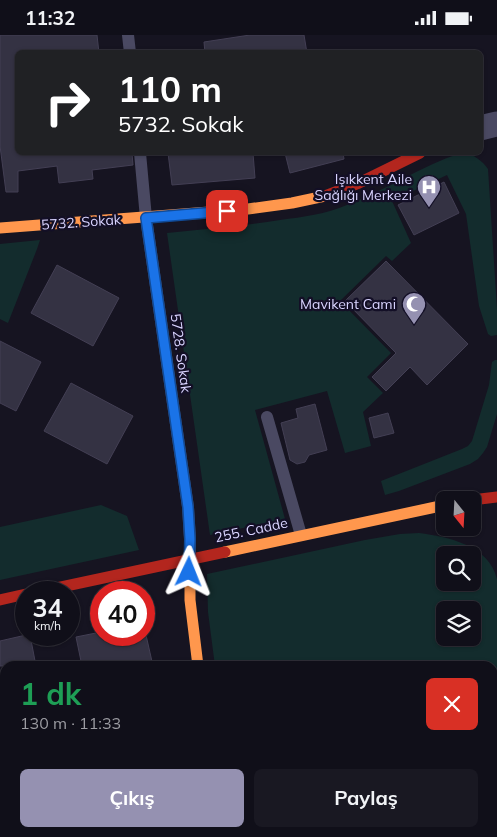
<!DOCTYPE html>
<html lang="tr">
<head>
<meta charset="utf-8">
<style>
  body { margin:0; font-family:Mulish,sans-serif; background:#191822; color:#f1f3f6; height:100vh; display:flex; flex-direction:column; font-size:19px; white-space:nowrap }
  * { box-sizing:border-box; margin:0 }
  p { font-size:16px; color:#9c9ca2 }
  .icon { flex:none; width:28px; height:28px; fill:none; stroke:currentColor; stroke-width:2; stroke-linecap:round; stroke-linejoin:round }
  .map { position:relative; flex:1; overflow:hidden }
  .panel { position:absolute; left:0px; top:626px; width:498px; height:176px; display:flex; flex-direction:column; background:#100f19; border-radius:15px 15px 0 0; box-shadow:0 1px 4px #0004,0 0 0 1px #302f38 }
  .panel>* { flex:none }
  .top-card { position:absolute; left:15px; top:15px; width:468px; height:105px; border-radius:8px; box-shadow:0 1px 4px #0004,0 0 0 1px #302f38; background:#202124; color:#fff; overflow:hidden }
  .needle { width:32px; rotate:162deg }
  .controls { position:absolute; left:436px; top:456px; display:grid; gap:10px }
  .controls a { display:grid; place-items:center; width:45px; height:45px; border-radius:8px; background:#100f19; box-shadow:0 1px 4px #0004,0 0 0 1px #302f38; font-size:25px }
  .speed { position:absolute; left:15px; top:546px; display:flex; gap:10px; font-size:25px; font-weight:700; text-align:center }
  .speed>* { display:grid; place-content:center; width:65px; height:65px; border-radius:50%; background:#100f19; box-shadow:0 1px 4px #0004,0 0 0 1px #302f38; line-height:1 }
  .speed small { font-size:12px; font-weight:400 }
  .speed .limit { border:8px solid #d22; background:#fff; color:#111 }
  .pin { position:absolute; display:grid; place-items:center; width:42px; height:42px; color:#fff; margin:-21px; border-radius:10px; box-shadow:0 2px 8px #0006 }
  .me { position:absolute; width:55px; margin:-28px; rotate:2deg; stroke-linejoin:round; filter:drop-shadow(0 0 4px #0008) }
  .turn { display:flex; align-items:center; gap:18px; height:105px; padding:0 20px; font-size:22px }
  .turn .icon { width:65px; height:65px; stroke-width:2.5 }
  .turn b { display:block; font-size:35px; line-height:42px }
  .round { display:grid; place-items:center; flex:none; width:52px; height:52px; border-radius:8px; background:#191822 }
  .summary { display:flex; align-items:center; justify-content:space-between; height:85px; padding:0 20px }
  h1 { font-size:30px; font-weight:700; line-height:38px; color:#1e9e55 }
  .button { display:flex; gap:10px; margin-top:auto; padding:10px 20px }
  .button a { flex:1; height:58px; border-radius:8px; background:#9591b1; color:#fff; font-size:20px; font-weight:700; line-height:58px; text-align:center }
  .button a+a { background:#191822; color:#f1f3f6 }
  .status { display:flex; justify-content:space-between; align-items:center; height:35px; padding:0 25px; background:#100f19; direction:ltr }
  .status svg { height:14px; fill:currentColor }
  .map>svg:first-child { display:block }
</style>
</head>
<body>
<div class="status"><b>11:32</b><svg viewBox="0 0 49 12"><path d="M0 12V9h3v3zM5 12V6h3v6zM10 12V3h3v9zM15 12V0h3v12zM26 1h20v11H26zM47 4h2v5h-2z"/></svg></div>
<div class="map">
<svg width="497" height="802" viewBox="0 0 497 802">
  <rect width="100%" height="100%" fill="#161421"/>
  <path fill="#132c2d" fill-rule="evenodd" d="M 461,118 C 471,117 483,126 488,134 L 497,274 L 497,300 L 491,301 L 488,299 L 479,271 L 466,179 L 447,140 L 392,166 L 411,208 L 392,226 L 386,221 L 340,266 L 391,318 L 367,342 L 383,358 L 363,377 L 371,411 L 345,418 L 327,356 L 255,375 L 285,484 L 210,500 L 167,198 C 205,194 243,191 280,185 C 303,182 326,179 347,170 C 386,155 421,131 461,118 Z
    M 40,205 L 37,214 L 8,288 L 0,284 L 0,209 Z
    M 495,325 L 497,325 L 497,379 L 487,412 L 483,418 L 478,424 L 470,429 L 399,456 L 385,460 L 381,446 L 462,414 L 468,411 L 472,406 L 489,350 L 492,327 Z
    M 101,470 L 127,481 L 139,515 L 0,545 L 0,492 Z
    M 419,498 C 448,502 489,510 497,544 L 497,802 L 494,802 L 492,792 L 492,631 L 215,631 L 208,577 L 207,539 L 365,505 L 400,499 ZM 445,520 L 472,520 L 472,548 L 445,548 ZM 445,575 L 472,575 L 472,602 L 445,602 Z"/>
  <path fill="#343243" stroke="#433f54" d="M 0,0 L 97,0 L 99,18 L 18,18 L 18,118 L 132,118 L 133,130 L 92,135 L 93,144 L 59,148 L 57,131 L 18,136 L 18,157 L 6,157 L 0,111 Z
    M 250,0 L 304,0 L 307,18 L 205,18 L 204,7 Z
    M 168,118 L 253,118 L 255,143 L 172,150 Z
    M 285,118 L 343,118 L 344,124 L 290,138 Z
    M 444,147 L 459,178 L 414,200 L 398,170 Z
    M 386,226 L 468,309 L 427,350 L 410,332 L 386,356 L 372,342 L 396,318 L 345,266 Z
    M 57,230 L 119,263 L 93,311 L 31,278 Z
    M 0,306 L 41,327 L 16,376 L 0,368 Z
    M 71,348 L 133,381 L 107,429 L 44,396 Z
    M 315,369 L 327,415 L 309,420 L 305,427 L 297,429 L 290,425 L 281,388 L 298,383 L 296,374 Z
    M 388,378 L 394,398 L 374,403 L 369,383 Z
    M 101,597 L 101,600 L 146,600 L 153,631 L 82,631 L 76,602 Z
    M 26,600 L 30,600 L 36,631 L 0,631 L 0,606 Z"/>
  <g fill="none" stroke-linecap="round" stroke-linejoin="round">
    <path stroke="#4a4962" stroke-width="12" d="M 128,0 L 130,18
      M 140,118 L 146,183 L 188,472 L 190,504 L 190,524
      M 267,382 L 301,500"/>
    <path stroke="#4a4962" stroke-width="25" d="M 480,93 L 497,89
      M 221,798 L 221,802
      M 67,802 L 88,798"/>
    <path stroke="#ff974d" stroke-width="11" d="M 0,193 L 248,174 L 292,168 L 325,161
      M 225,517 L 445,470
      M 190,524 L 190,565 L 198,631"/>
    <path stroke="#b3261e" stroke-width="11" d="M 325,161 L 359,148 L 420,118
      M 472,465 L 497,462
      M 33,558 L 225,517
      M 0,565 L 26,559"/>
  </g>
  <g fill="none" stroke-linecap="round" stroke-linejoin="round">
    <g stroke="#114b97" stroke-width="12">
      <path id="route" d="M 189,537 L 190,504 L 188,472 L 146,183 L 227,176"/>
    </g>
    <use href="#route" stroke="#1a73e8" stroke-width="9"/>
  </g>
  <defs>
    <g id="hospital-pin" transform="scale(1.25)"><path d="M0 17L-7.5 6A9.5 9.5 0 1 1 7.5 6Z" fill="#9591b1" stroke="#130f26"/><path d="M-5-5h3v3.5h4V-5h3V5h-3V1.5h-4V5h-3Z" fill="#fff"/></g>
    <g id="mosque-pin" transform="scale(1.25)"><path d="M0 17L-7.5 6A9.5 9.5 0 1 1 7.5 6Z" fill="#9591b1" stroke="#130f26"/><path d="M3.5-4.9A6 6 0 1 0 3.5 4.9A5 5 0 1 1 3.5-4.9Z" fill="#fff"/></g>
  </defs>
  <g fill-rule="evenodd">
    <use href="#hospital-pin" x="429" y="152"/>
    <use href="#mosque-pin" x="414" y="269"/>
  </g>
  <g text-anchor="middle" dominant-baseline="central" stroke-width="4.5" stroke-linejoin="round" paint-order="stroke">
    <g font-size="14" fill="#d9d4ff" stroke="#130f26" text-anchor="end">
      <text x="412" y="144">Işıkkent Aile<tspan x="412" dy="16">Sağlığı Merkezi</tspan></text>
      <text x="396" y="269">Mavikent Cami</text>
    </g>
    <g font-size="14" fill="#d9d4ff" stroke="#130f26">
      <text transform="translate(81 187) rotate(-4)">5732. Sokak</text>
      <text transform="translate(181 318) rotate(82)">5728. Sokak</text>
      <text transform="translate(251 495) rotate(-12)">255. Cadde</text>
    </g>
  </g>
</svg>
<div class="controls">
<a><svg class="needle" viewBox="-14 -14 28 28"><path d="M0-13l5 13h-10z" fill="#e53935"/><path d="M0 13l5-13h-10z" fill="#9c9ca2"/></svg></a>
<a><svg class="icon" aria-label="search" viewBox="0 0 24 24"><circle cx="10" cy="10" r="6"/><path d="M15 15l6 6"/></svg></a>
<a><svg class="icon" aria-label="layers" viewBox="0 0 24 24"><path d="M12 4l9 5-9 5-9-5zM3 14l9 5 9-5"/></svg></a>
</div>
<div class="speed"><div>34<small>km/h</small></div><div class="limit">40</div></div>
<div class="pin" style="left:227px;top:176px;background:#d93025"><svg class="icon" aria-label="arrive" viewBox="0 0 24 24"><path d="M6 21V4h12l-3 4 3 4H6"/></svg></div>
<svg class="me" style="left:189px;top:537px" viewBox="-20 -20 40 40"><path d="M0-17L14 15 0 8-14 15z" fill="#1a73e8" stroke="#fff" stroke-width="4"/></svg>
<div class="top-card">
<div class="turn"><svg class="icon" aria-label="right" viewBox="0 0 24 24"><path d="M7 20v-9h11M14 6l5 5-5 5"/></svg><div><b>110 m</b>5732. Sokak</div></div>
</div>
<section class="panel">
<div class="summary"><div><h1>1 dk</h1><p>130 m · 11:33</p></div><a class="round" style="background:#d93025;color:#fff"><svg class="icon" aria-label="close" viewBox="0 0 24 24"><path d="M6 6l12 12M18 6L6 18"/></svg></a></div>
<div class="button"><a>Çıkış</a><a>Paylaş</a></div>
</section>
</div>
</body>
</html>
